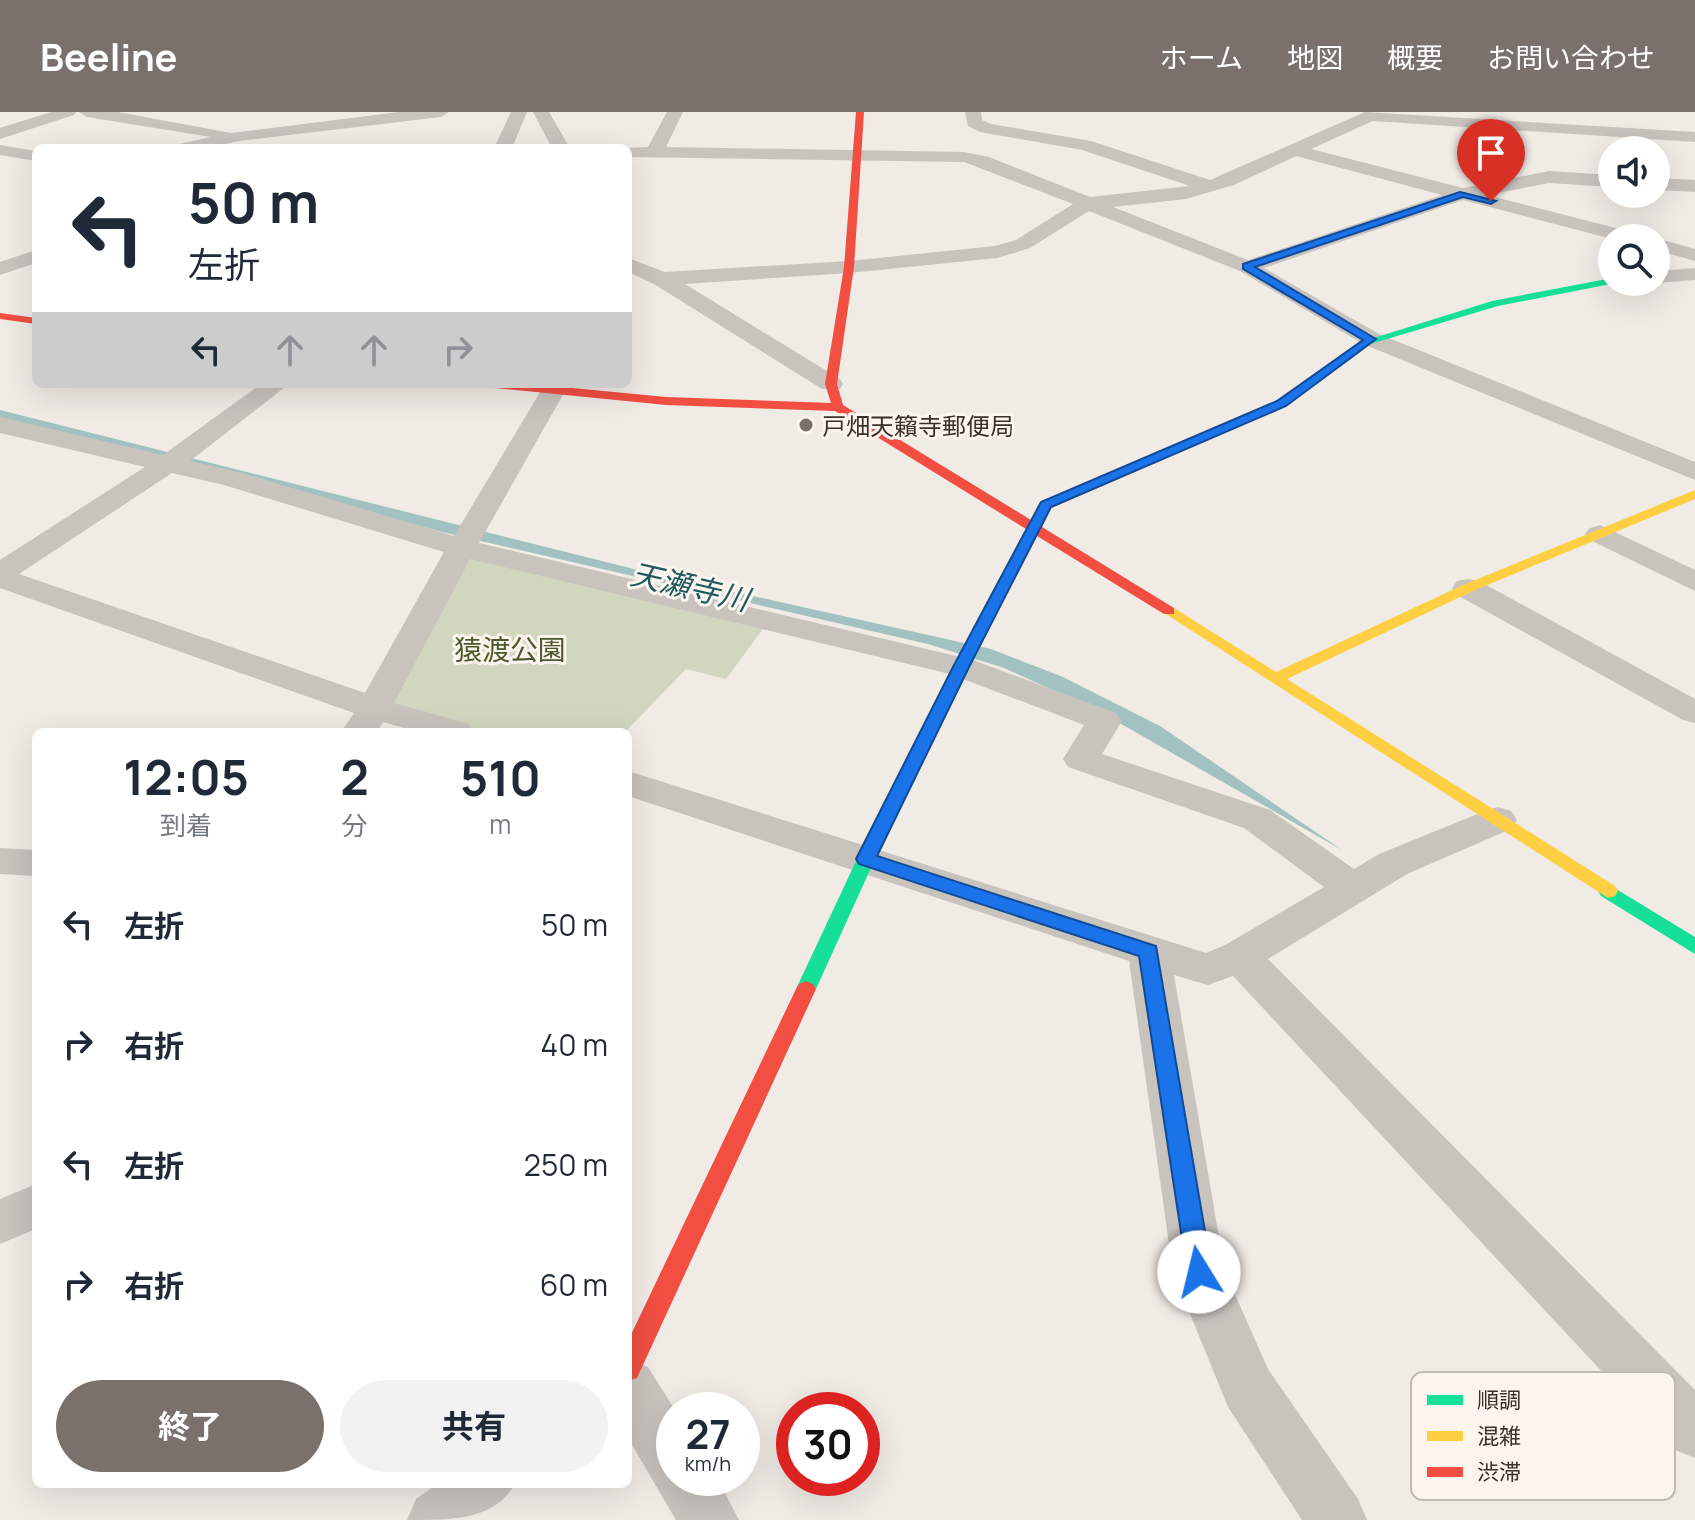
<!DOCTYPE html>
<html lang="ja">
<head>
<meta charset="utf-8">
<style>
  body { margin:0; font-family:Manrope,"Noto Sans JP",sans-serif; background:#f2f2f3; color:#1f2937; height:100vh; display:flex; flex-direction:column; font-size:30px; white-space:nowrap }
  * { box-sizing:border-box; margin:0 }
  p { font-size:26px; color:#747a83 }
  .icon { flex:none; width:44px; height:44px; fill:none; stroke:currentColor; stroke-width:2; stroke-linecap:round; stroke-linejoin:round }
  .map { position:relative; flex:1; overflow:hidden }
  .details { position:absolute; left:32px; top:616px; width:600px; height:760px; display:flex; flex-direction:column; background:#fff; border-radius:12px; box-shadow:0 8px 32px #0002 }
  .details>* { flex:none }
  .top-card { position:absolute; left:32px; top:32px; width:600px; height:244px; border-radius:12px; box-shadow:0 8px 32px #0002; background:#fff; color:#1f2937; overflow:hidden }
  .tools { position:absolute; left:1598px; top:24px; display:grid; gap:16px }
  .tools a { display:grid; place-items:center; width:72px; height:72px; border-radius:50%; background:#fff; box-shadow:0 8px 32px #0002; font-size:40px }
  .speed { position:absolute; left:656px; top:1280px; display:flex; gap:16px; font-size:40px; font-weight:700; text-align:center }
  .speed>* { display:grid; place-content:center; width:104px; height:104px; border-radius:50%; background:#fff; box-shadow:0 8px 32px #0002; line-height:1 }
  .speed small { font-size:20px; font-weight:400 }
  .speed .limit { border:12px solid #d22; background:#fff; color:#111 }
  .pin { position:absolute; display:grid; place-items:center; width:68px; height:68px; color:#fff; margin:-82px -34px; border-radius:50% 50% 50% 0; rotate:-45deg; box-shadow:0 0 8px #0007 }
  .pin .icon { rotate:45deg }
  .me { position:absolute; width:88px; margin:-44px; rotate:351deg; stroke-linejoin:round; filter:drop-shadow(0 0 6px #0008) }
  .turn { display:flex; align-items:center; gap:28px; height:168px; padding:0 24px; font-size:36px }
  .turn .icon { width:104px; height:104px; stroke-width:2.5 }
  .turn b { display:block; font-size:56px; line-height:68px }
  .lanes { display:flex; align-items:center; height:76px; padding:0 24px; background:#0003; justify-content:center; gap:40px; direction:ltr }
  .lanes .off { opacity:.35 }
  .eta { display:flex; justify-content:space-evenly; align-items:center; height:136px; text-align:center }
  .eta b { font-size:48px; font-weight:700; line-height:56px }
  .button { display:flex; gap:16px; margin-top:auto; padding:16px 24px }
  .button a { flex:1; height:92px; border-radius:48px; background:#7a716c; color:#fff; font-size:32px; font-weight:700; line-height:92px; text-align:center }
  .button a+a { background:#f2f2f3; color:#1f2937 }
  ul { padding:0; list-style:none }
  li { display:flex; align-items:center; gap:24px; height:120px; padding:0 24px }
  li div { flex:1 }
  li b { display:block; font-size:30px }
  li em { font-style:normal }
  header { display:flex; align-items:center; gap:48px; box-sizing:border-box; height:112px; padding:0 40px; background:#7a716c; color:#fff }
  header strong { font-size:38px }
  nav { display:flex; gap:44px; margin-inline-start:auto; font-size:28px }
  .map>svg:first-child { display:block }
</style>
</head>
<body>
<header>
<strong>Beeline</strong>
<nav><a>ホーム</a><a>地図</a><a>概要</a><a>お問い合わせ</a></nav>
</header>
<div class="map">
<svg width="1695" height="1408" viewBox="0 0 1695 1408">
  <rect width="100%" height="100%" fill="#f0ebe5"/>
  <path fill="#d1d6bf" d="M 465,442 L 768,510 L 726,567 L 686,557 L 625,620 L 476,620 L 385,593 Z"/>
  <path fill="#a1c2c1" d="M 0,298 L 658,463 L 991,537 L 1063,565 L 1160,614 L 1342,738 L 1095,597 L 1004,556 L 928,532 L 446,421 L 146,342 L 0,308 Z"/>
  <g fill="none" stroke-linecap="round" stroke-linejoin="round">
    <path fill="#c9c3be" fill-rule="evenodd" d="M 51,0 L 76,0 L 74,3 L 0,27 L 0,16 Z
      M 79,0 L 118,0 L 231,21 L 399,0 L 449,0 L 441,5 L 239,29 L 208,36 L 176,36 L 179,32 L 211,25 L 87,5 Z
      M 511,0 L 527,0 L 512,36 L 494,36 Z
      M 533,0 L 549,0 L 570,36 L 552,36 Z
      M 667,0 L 683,0 L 666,35 L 964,40 L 989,45 L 1090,85 L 1190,74 L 1082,38 L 980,20 L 968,14 L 965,0 L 981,0 L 982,8 L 991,12 L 1091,29 L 1210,68 L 1365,0 L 1695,20 L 1695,30 L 1373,9 L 1311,37 L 1463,76 L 1549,59 L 1612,63 L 1612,75 L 1549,71 L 1487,83 L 1639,122 L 1642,126 L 1612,127 L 1463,88 L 1264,156 L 1379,222 L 1695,350 L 1695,368 L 1363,232 L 1240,159 L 1089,99 L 1030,136 L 997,146 L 849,161 L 685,172 L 840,267 L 843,272 L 840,277 L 822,277 L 654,172 L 628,160 L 628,146 L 665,160 L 849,149 L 995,134 L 1016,128 L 1073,92 L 964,50 L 628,45 L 628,36 L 623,36 L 648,35 ZM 1296,44 L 1442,83 L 1248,148 L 1113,95 L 1186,87 L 1234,73 Z
      M 0,33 L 36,39 L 36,49 L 0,43 Z
      M 1656,66 L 1695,68 L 1695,80 L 1656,78 Z
      M 1655,126 L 1656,126 L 1695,137 L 1695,149 L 1656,138 Z
      M 36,138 L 36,151 L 0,163 L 0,150 Z
      M 1695,156 L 1695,168 L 1656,171 L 1650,170 L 1656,170 L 1656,159 Z
      M 261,272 L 289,272 L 190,349 L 242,361 L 454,424 L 545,272 L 569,272 L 479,431 L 973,548 L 1116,601 L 1122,609 L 1102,642 L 1270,698 L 1354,757 L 1379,742 L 1485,699 L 1498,695 L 1511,699 L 1517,708 L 1511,717 L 1407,762 L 1268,847 L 1695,1278 L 1695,1346 L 1675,1338 L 1233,864 L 1208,873 L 1174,863 L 1225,1160 L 1268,1257 L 1358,1387 L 1367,1408 L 1302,1408 L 1228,1295 L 1173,1160 L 1129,849 L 628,684 L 628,659 L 1206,841 L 1225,833 L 1324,775 L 1244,716 L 1068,655 L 1063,647 L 1084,613 L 950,562 L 470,447 L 394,591 L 469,612 L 474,620 L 418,620 L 383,610 L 377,620 L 341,620 L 354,601 L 0,476 L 0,448 L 145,355 L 0,321 L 0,305 L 163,343 ZM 172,361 L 224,373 L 444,440 L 365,581 L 19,462 Z
      M 1600,413 L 1695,458 L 1695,479 L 1590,428 L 1585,422 L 1590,416 Z
      M 1468,467 L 1479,469 L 1695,587 L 1695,611 L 1683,608 L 1457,483 L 1452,476 L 1457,469 Z
      M 0,736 L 36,738 L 36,764 L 0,762 Z
      M 36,1072 L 36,1117 L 0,1132 L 0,1087 Z
      M 628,1247 L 648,1255 L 675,1298 L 674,1366 L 717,1366 L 739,1408 L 676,1408 L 628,1326 Z
      M 437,1372 L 515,1372 C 494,1408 454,1408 407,1408 L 416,1387 Z"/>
    <path fill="#16e098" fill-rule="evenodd" d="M 1612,166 L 1612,170 L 1616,171 L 1498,194 L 1367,233 L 1361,230 L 1492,189 Z
      M 987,500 L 995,505 L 875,747 L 816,877 L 813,882 L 799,882 L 796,877 L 857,747 L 979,505 Z
      M 1608,772 L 1695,825 L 1695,842 L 1601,784 L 1598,779 L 1601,774 Z"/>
    <path fill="#ffcf43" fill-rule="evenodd" d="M 1695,378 L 1695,387 L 1473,479 L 1287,567 L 1615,774 L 1618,779 L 1615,784 L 1608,786 L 1161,499 L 1169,494 L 1174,496 L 1276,560 L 1463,473 Z"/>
    <path fill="#f24e42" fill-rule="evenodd" d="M 856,0 L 864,0 L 854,155 L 837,272 L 843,293 L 1031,408 L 1041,390 L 1277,289 L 1363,228 L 1373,230 L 1285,295 L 1051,396 L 1042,415 L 1174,496 L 1174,502 L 1164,502 L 1037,424 L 995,505 L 987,510 L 982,508 L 979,505 L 1026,417 L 835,299 L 666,293 L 495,276 L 489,272 L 531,272 L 666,285 L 831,291 L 825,272 L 844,155 Z
      M 0,201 L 36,206 L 36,212 L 0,207 Z
      M 806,869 L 813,872 L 816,877 L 637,1266 L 628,1269 L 628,1229 L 796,877 L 799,872 Z"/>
  </g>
  <path fill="#1a73e8" stroke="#114b97" stroke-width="2" d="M 1460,80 L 1496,89 L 1491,92 L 1463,85 L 1255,155 L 1376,227 L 1286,294 L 1051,395 L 969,555 L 877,744 L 1156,834 L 1212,1160 L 1208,1168 L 1199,1171 L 1191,1168 L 1187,1160 L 1139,844 L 859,752 L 856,747 L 953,555 L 1041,390 L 1277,289 L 1363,228 L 1243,157 L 1243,152 Z"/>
  <circle fill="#7a716c" stroke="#fbf5ee" stroke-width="3" cx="806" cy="313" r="8"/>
  <g text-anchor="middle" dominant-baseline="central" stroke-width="6" stroke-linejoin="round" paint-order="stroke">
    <g font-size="24" fill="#3b302b" stroke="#fbf5ee" text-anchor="start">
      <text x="822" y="313">戸畑天籟寺郵便局</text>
    </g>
    <g font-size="28" fill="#4a5a2e" stroke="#fbf5ee">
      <text x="510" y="537">猿渡公園</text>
    </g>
    <g font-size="30" font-style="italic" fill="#1f5a5e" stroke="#fbf5ee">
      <text transform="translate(690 474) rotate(13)">天瀬寺川</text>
    </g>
  </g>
  <rect x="1411" y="1260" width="264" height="128" rx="12" fill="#fbf5ee" stroke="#c1bab4" stroke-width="2"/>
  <rect x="1427" y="1283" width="36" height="10" fill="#16e098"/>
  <rect x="1427" y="1319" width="36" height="10" fill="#ffcf43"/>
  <rect x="1427" y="1355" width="36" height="10" fill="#f24e42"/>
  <g font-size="22" fill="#3b302b">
    <text x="1477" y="1296">順調</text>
    <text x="1477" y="1332">混雑</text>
    <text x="1477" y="1368">渋滞</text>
  </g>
</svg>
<div class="tools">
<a><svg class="icon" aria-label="sound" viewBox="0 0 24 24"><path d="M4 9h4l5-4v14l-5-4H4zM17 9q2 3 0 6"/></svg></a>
<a><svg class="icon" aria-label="search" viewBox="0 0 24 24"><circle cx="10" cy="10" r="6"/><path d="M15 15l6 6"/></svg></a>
</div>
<div class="speed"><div>27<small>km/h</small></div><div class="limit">30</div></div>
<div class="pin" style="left:1491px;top:89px;background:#d93025"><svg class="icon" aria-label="arrive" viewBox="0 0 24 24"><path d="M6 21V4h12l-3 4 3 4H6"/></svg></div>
<svg class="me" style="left:1199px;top:1160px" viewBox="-20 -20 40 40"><circle r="19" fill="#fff"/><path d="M0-13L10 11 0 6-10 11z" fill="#1a73e8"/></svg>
<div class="top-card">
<div class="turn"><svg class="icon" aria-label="left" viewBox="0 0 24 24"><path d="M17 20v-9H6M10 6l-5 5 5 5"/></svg><div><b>50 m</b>左折</div></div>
<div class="lanes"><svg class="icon" aria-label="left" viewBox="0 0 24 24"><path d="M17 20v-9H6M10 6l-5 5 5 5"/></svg><svg class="icon off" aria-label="ahead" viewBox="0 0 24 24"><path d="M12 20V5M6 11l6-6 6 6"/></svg><svg class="icon off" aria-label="ahead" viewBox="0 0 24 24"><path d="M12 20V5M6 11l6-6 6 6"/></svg><svg class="icon off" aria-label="right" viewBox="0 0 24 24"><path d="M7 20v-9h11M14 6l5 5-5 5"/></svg></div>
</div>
<section class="details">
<div class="eta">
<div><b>12:05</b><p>到着</p></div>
<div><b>2</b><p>分</p></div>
<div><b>510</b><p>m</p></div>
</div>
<ul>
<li><svg class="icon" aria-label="left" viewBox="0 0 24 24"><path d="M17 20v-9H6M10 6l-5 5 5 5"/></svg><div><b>左折</b></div><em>50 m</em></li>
<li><svg class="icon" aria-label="right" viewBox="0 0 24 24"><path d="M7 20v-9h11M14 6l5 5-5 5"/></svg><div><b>右折</b></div><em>40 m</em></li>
<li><svg class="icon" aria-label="left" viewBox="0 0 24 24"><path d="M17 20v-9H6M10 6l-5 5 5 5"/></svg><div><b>左折</b></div><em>250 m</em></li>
<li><svg class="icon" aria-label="right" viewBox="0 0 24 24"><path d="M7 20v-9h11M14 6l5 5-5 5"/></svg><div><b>右折</b></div><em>60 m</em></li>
</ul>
<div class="button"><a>終了</a><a>共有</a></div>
</section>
</div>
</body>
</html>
